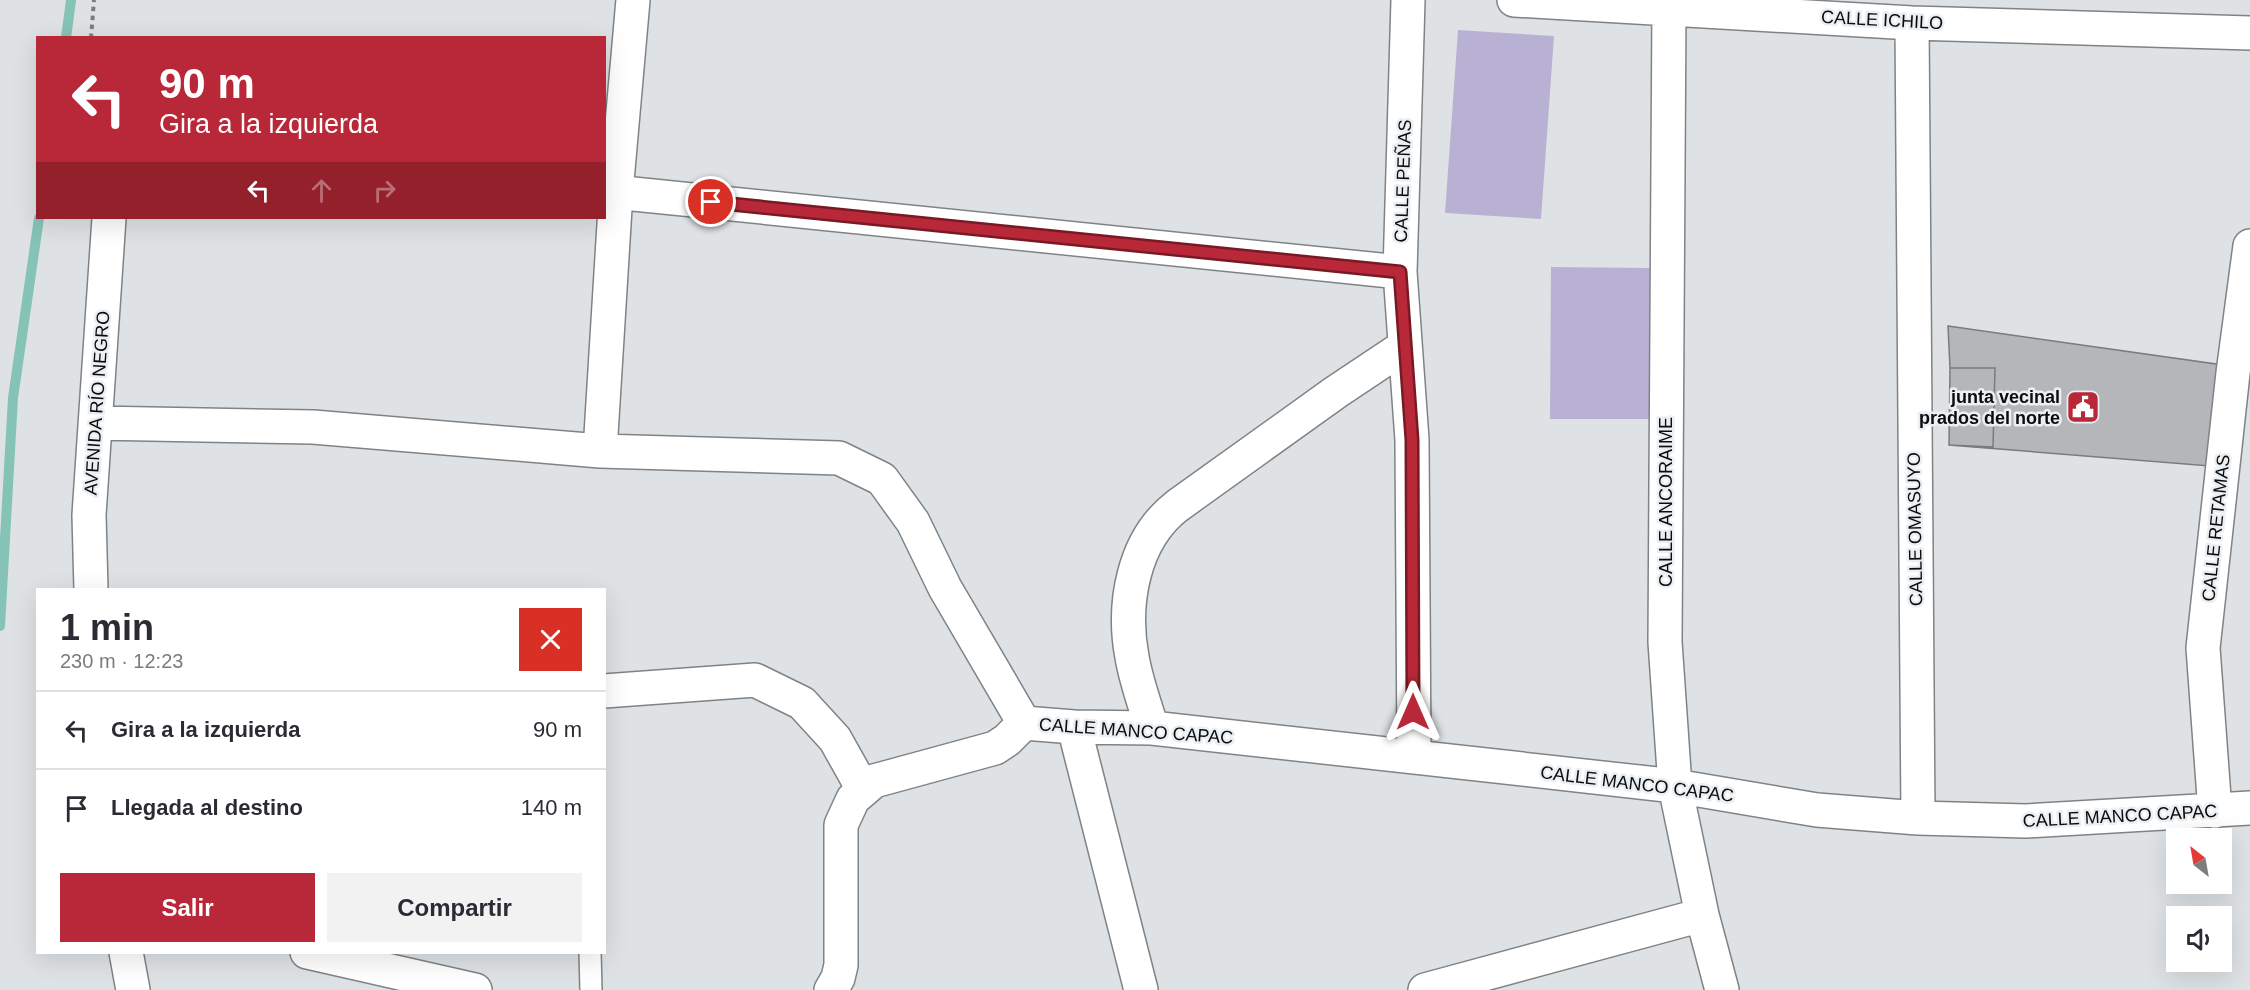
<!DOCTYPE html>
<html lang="es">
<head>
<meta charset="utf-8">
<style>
  body { margin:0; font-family:Arial,sans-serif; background:#f2f2f3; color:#2b2b33; height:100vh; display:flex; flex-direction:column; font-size:22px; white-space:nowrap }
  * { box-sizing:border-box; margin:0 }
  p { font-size:20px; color:#7c7c81 }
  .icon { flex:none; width:33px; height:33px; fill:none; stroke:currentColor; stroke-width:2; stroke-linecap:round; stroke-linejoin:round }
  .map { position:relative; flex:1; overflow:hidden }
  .details { position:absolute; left:36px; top:588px; width:570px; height:366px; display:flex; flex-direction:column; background:#fff; border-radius:0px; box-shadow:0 6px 24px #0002 }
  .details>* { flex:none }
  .hud { position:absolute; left:36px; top:36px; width:570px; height:183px; border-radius:0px; box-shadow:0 6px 24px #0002; background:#b92838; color:#fff; overflow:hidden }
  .needle { width:39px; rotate:329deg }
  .tools { position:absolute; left:2166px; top:828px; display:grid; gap:12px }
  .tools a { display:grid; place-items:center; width:66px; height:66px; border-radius:0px; background:#fff; box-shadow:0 6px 24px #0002; font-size:30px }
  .pin { position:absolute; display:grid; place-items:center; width:51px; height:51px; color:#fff; margin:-26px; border:3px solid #fff; border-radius:50%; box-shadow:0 2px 6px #0007 }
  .me { position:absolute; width:66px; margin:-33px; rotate:0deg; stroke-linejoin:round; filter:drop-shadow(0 0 4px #0008) }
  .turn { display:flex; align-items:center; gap:21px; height:126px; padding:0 24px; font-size:27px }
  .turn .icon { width:78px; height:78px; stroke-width:2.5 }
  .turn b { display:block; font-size:42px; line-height:51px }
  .lanes { display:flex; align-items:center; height:57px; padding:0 24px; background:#0003; justify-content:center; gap:30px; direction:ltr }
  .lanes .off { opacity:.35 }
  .round { display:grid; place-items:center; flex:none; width:63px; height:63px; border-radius:0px; background:#f2f2f3 }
  .headline { display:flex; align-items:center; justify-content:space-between; height:102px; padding:0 24px }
  h1 { font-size:36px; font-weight:700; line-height:45px }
  .button { display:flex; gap:12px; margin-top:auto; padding:12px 24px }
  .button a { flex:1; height:69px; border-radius:0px; background:#b92838; color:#fff; font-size:24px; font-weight:700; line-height:69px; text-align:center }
  .button a+a { background:#f2f2f3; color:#2b2b33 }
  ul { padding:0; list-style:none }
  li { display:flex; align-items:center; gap:18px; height:78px; padding:0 24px; border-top:2px solid #e1e1e2 }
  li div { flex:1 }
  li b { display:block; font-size:22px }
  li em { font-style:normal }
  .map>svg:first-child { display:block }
</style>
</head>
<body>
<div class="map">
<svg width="2250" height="990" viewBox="0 0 2250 990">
  <rect width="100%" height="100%" fill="#dee2e5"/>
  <path fill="#b9b1d4" d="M 1458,30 L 1554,36 L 1541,219 L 1445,213 Z
    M 1551,267 L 1650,268 L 1649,419 L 1550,419 Z"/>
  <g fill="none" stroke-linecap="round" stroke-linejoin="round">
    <path stroke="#85c3b7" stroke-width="10" d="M 66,38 L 71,0
      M 0,626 L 13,398 L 39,218"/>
  </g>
  <path fill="#b4b6ba" stroke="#797b7f" stroke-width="1.5" d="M 1948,326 L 2223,365 L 2210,466 L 1949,445 L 1950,368 Z
    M 1950,368 L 1995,368 L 1993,447 L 1949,445 Z"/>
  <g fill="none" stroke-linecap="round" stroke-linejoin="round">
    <g stroke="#7f8386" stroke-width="24">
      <path id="service" d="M 590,952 L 591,990"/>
    </g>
    <g stroke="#7f8386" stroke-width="36">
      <path id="minor" d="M 1408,0 L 1400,272 L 1412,440 L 1414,757
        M 1514,0 L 1912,23 L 2250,33
        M 1669,8 L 1665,642 L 1675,786 L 1702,915 L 1722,990
        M 1912,23 L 1918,818
        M 604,191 L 1400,272
        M 96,423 L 313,427 L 600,451 L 839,458 L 882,479 L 913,522 L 945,588 L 1024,723
        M 600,451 L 616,192 L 633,0
        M 91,590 L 89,515 L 109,218
        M 604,691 L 755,680 L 802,703 L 835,739 L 863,789
        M 1024,723 L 1074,727 L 1152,728 L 1675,786 L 1817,810 L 1918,818 L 2026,821 L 2250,808
        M 1074,727 L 1141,990
        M 1152,728 C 1145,705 1136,681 1132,657 C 1122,604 1133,540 1177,506 L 1336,392 L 1405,346
        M 2215,811 L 2203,648 L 2233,373 L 2250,246
        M 126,952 L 133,990
        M 307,952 L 475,990
        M 831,990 L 838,978 L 841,965 L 841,825 L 853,799 L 874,781 L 995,748 L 1007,740 L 1024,723
        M 1425,990 L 1702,915"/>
    </g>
    <path stroke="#7a7d7f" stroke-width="4" stroke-dasharray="4.5 4.5" stroke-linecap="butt" d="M 91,38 L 94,0"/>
    <use href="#service" stroke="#fff" stroke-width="21"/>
    <use href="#minor" stroke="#fff" stroke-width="33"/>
  </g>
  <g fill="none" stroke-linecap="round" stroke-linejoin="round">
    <g stroke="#781a24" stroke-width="15">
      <path id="route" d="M 711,202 L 1400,272 L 1412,440 L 1413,712"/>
    </g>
    <use href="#route" stroke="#b92838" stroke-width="10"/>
  </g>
  <defs>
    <g id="civic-square" transform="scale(1.725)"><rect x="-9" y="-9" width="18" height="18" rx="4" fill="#b92838" stroke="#ebeff2"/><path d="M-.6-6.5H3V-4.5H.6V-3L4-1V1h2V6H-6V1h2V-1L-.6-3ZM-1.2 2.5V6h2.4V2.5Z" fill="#fff"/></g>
  </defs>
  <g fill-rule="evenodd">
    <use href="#civic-square" x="2083" y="407"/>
  </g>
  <g text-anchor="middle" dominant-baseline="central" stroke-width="5" stroke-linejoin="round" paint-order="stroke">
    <g font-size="18" fill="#0b0c0d" stroke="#ebeff2">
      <text transform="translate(1882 20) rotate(3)">CALLE ICHILO</text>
      <text transform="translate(1403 181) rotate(-88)">CALLE PEÑAS</text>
      <text transform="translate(97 403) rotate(-86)">AVENIDA RÍO NEGRO</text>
      <text transform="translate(1666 502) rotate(-90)">CALLE ANCORAIME</text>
      <text transform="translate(2216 528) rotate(-84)">CALLE RETAMAS</text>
      <text transform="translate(1915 529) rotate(-91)">CALLE OMASUYO</text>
      <text transform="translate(1136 731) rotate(4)">CALLE MANCO CAPAC</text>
      <text transform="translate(1637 784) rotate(7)">CALLE MANCO CAPAC</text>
      <text transform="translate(2120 816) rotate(-3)">CALLE MANCO CAPAC</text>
    </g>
    <g font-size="18" font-weight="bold" fill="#0b0c0d" stroke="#ebeff2" text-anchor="end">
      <text x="2060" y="397">junta vecinal<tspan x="2060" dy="21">prados del norte</tspan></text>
    </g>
  </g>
</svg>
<div class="tools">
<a><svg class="needle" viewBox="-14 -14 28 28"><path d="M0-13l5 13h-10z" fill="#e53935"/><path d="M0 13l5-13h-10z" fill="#7c7c81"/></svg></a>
<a><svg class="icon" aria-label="sound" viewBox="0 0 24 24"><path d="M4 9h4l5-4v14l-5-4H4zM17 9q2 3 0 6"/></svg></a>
</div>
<div class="pin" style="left:711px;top:202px;background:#d93025"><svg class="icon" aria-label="arrive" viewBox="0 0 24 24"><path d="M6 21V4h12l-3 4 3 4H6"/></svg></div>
<svg class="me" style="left:1413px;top:712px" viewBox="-20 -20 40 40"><path d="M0-17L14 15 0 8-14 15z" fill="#b92838" stroke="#fff" stroke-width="4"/></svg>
<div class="hud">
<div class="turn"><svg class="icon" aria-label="left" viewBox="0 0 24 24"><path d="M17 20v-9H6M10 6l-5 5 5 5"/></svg><div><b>90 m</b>Gira a la izquierda</div></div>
<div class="lanes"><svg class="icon" aria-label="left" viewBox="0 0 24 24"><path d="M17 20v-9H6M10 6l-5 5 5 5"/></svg><svg class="icon off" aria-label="ahead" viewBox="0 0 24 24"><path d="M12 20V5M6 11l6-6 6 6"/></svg><svg class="icon off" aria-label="right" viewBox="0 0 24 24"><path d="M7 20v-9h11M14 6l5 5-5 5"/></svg></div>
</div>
<section class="details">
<div class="headline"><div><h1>1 min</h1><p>230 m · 12:23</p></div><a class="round" style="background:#d93025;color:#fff"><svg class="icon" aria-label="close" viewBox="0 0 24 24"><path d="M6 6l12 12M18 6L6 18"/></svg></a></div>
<ul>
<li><svg class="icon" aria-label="left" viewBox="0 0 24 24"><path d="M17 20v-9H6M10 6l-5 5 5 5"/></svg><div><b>Gira a la izquierda</b></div><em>90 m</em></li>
<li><svg class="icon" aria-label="arrive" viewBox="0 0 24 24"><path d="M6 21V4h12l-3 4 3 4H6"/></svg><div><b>Llegada al destino</b></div><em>140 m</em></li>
</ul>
<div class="button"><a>Salir</a><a>Compartir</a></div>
</section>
</div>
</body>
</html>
